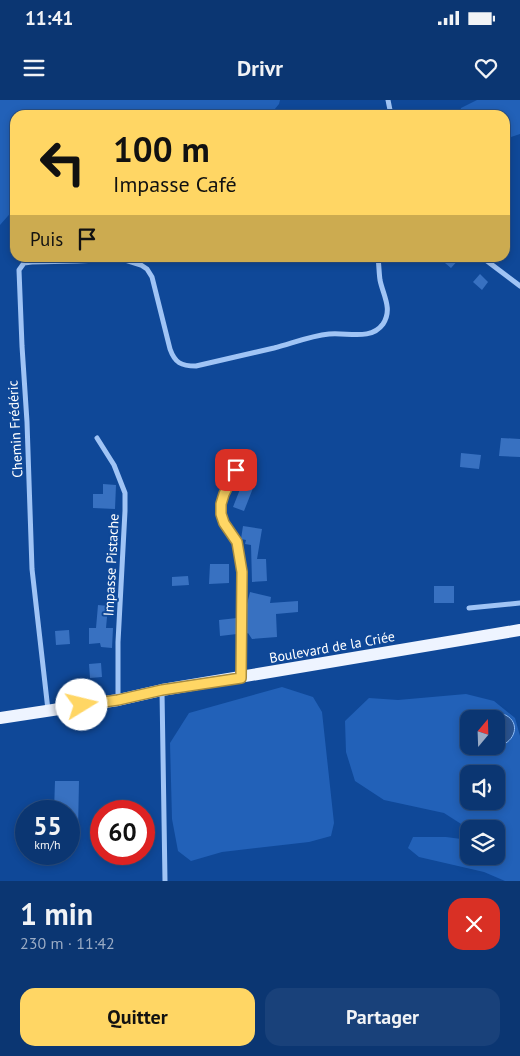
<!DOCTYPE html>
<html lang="fr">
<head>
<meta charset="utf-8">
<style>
  body { margin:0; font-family:"PT Sans",sans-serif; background:#19417a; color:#f1f3f6; height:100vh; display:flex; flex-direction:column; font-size:19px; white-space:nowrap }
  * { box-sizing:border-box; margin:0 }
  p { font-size:16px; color:#9aabc4 }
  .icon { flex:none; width:28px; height:28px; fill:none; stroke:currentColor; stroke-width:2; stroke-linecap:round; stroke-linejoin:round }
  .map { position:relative; height:781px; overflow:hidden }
  .side { display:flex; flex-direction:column; background:#0b3672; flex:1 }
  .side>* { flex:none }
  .guide { position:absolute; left:10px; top:10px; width:500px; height:152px; border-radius:15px; box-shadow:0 2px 8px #0003,0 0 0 1px #2b5084; background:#ffd664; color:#111; overflow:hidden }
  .needle { width:32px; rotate:19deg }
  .fabs { position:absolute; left:460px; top:610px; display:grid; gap:10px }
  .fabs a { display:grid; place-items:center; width:45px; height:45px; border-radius:10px; background:#0b3672; box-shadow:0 2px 8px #0003,0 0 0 1px #2b5084; font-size:25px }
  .speed { position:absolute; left:15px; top:700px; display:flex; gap:10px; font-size:25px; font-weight:700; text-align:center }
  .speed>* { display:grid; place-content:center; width:65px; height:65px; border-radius:50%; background:#0b3672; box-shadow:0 2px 8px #0003,0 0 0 1px #2b5084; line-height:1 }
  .speed small { font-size:12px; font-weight:400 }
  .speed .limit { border:8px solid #d22; background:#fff; color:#111 }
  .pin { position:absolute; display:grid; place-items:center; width:42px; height:42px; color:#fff; margin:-21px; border-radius:10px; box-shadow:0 2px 8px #0006 }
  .me { position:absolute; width:55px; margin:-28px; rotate:81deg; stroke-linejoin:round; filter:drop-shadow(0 0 4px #0008) }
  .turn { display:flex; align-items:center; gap:18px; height:105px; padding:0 20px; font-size:22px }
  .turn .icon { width:65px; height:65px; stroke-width:2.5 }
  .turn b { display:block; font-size:35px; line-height:42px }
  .then { display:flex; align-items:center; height:48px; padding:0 20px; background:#0003; gap:10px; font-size:19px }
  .round { display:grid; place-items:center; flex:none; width:52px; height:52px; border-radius:15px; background:#19417a }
  .head { display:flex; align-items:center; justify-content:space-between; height:85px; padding:0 20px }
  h1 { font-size:30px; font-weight:600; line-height:38px }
  .button { display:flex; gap:10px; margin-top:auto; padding:10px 20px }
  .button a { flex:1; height:58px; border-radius:15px; background:#ffd664; color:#111; font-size:20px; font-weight:600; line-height:58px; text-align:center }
  .button a+a { background:#19417a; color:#f1f3f6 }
  .status { display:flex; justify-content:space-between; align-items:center; height:35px; padding:0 25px; background:#0b3672; direction:ltr }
  .status svg { height:14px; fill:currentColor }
  header { display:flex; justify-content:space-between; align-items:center; height:65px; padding:0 20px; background:#0b3672; font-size:22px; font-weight:600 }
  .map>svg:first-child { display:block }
</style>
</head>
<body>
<div class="status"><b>11:41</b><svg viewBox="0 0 49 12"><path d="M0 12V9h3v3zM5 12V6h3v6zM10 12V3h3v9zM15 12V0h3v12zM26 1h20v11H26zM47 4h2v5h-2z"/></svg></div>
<header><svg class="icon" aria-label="menu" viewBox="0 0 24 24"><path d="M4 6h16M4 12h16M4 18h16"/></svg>Drivr<svg class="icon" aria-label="heart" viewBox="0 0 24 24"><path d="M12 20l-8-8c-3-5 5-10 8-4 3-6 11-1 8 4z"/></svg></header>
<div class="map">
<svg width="520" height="781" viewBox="0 0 520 781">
  <rect width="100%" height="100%" fill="#0f4898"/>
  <path fill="#2261b8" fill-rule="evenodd" d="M 0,0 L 280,0 L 279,4 L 270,15 L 15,15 L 15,108 L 0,125 Z
    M 477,0 L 520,0 L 520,34 L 505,39 L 505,15 L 459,15 L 461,8 Z
    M 282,587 L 313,597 L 322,612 L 334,723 L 331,736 L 309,742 L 222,752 L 191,761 L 178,751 L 172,719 L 170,643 L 189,613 Z
    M 466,594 L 494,601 L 515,618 L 520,636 L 520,781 L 505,781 L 484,772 L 419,757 L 408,748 L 413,737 L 446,737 L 469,740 L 469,756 L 496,756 L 496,729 L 469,729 L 444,713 L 384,700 L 355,681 L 346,652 L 345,621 L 369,598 L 398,600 ZM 495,614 C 504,616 511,617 515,626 L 498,643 L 496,642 L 496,646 L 469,646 L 469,619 L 488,619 ZM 469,674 L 496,674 L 496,701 L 469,701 Z"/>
  <path fill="#2a538f" stroke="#92bff8" d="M 495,614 C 498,614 501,613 503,614 C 520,620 517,639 502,645 L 496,642 L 496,619 L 488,619 Z"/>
  <path fill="#3871c1" d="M 439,158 L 460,158 L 451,168 Z
    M 480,174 L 488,182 L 482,190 L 473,182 Z
    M 501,338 L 520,339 L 520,357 L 499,356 Z
    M 461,353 L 481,355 L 479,369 L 460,367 Z
    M 246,374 L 257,378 L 244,411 L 233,407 Z
    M 103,384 L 116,385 L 115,409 L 93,408 L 93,394 L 103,394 Z
    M 243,426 L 262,429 L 257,459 L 266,459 L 267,481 L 252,482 L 251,445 L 245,444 L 246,440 L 241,439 Z
    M 210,464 L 229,464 L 229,483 L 209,484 Z
    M 188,476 L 189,485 L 172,486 L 172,477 Z
    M 434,486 L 454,486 L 454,503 L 434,503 Z
    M 250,492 L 271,497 L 270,503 L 298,501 L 298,512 L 276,514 L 277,537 L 252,539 L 248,533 L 246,534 L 246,508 Z
    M 98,505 L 108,506 L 106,528 L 113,528 L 112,548 L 101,547 L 100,543 L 89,544 L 89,528 L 96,528 Z
    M 237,518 L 237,534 L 220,536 L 219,520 Z
    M 69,530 L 70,544 L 56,545 L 55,531 Z
    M 101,563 L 102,577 L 90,578 L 89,564 Z
    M 55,681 L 79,681 L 78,731 L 69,730 L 69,711 L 54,711 Z"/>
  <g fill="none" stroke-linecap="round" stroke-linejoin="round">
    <path stroke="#a0c4f5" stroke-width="5" d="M 388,0 L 391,15
      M 483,158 L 520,186
      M 97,338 L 114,365 L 125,393 L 125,411 L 118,542 L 118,599
      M 236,370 L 224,394 L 221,404 L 221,414 L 224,423 L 237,443 L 242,472 L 241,577
      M 469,508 L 520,503
      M 162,591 L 165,781
      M 48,610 L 32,469 L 27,322 L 22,246 L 19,170 L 24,163 L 32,162 L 77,161 L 122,159 L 141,165 L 147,169 L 152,177 L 170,249 C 175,263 181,266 196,266 C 222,260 248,254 274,248 C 293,243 310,236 329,234 C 347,232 371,241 383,224 C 393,209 383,195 380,180 C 379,173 379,165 378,158"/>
    <path stroke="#eef4ff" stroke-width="12" d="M 0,618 L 118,600 L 162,590 L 520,530"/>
  </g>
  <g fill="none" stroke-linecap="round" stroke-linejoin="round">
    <g stroke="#a68b41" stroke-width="12">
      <path id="route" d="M 82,605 L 118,600 L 162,590 L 241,578 L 242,472 L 237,442 L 224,423 L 221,414 L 221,404 L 224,394 L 236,370"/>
    </g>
    <use href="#route" stroke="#ffd664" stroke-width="9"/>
  </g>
  <g text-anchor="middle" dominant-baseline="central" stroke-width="4" stroke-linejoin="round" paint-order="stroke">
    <g font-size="14" fill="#fff" stroke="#0f4898">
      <text transform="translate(15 329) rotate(-93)">Chemin Frédéric</text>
      <text transform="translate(111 465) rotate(-87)">Impasse Pistache</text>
      <text transform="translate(332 547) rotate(-10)">Boulevard de la Criée</text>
    </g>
  </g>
</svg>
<div class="fabs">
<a><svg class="needle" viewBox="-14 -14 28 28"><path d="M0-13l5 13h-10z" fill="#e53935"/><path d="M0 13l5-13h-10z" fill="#9aabc4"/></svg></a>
<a><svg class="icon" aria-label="sound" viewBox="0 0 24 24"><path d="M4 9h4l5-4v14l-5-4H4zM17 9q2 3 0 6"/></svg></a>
<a><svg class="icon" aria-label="layers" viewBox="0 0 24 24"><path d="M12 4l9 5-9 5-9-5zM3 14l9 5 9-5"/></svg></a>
</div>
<div class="speed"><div>55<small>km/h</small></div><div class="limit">60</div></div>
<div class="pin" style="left:236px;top:370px;background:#d93025"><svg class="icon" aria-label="arrive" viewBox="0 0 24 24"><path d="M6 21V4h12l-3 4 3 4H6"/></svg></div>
<svg class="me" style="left:82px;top:605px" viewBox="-20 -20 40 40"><circle r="19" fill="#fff"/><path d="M0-13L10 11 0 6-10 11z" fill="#ffd664"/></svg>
<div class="guide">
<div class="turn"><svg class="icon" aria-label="left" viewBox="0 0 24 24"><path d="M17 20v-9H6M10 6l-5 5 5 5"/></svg><div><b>100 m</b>Impasse Café</div></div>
<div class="then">Puis<svg class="icon" aria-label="arrive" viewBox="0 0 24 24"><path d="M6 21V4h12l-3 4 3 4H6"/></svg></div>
</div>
</div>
<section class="side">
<div class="head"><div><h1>1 min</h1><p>230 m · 11:42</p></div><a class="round" style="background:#d93025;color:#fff"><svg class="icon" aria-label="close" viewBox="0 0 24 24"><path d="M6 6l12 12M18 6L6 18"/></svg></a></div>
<div class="button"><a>Quitter</a><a>Partager</a></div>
</section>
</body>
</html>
